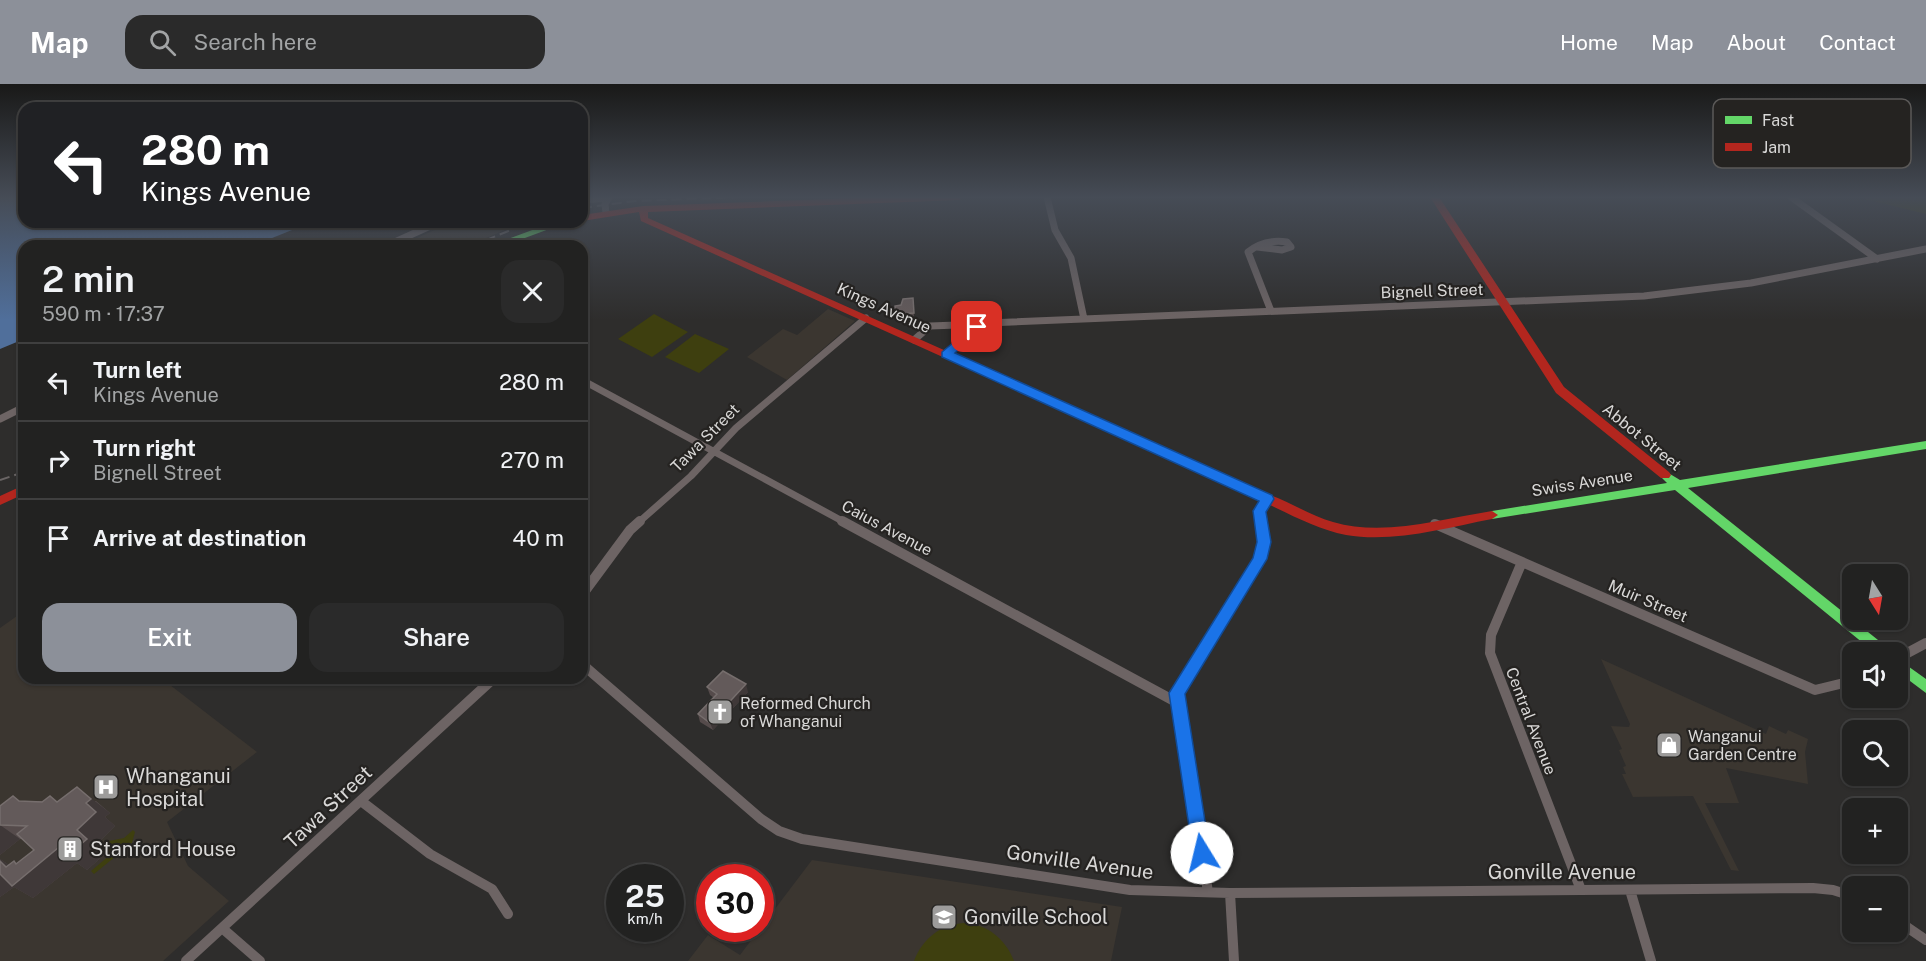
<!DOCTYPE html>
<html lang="en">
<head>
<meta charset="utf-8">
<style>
  body { margin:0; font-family:"Public Sans",sans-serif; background:#2a2a2a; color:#f1f3f6; height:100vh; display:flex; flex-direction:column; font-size:22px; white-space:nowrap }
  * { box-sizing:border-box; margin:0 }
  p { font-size:20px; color:#a2a4a5 }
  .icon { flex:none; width:33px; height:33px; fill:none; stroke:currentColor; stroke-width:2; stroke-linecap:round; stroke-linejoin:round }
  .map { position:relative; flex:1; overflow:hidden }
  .details { position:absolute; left:18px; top:156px; width:570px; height:444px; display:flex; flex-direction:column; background:#222221; border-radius:18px; box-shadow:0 2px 4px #0004,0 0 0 2px #3f3f3f }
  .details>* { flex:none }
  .banner { position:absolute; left:18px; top:18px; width:570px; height:126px; border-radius:18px; box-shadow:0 2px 4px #0004,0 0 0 2px #3f3f3f; background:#202124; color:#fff; overflow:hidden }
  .needle { width:39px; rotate:169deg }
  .controls { position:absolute; left:1842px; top:480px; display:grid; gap:12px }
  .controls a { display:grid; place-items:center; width:66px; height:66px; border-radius:12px; background:#222221; box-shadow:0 2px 4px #0004,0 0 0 2px #3f3f3f; font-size:30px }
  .speed { position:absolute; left:606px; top:780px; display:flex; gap:12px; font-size:30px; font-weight:700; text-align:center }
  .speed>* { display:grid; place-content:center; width:78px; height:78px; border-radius:50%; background:#222221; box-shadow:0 2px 4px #0004,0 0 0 2px #3f3f3f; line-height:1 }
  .speed small { font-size:15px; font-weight:400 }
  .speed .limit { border:9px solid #d22; background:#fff; color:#111 }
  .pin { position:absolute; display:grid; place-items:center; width:51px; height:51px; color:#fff; margin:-26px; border-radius:12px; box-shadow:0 3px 9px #0006 }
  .me { position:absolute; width:66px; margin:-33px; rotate:351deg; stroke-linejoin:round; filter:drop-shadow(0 0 4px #0008) }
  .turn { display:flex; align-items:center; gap:21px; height:126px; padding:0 24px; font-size:27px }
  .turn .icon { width:78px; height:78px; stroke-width:2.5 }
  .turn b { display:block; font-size:42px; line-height:51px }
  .round { display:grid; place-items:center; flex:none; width:63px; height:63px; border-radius:18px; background:#2a2a2a }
  .overview { display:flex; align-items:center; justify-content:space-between; height:102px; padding:0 24px }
  h1 { font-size:36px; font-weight:600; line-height:45px }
  .action { display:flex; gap:12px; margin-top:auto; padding:12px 24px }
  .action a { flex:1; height:69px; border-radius:18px; background:#8c9099; color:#fff; font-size:24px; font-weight:600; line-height:69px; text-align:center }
  .action a+a { background:#2a2a2a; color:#f1f3f6 }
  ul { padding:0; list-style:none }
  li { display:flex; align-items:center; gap:18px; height:78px; padding:0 24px; border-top:2px solid #3f3f3f }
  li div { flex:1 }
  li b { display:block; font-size:22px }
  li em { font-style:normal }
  header { display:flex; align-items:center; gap:36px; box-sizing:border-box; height:84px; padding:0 30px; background:#8c9099; color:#fff }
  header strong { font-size:28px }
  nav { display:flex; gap:33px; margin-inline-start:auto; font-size:21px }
  .search { width:420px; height:54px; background:#2a2a2a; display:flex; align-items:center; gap:15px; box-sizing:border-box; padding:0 21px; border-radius:18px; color:#a2a4a5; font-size:22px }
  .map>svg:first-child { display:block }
</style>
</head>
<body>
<header>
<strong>Map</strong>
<div class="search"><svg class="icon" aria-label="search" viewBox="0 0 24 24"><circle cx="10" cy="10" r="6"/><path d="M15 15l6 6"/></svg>Search here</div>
<nav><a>Home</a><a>Map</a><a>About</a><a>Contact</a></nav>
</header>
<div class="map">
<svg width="1926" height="877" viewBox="0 0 1926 877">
  <rect width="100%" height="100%" fill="#2e2d2c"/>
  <path fill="#3b3630" d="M 452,138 L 523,138 L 468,162 L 410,162 L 406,159 Z
    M 828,225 L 855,237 L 787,296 L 747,273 L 783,245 L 797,251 Z
    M 24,527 L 24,594 L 161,594 L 257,668 L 167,738 L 188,782 L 229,817 L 163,877 L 0,877 L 0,544 Z
    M 1601,575 L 1766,650 L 1769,642 L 1786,650 L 1788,646 L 1808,655 L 1805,668 L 1808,700 L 1726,684 L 1739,719 L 1705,719 L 1739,787 L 1731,786 L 1693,712 L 1633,713 L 1622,690 L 1626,690 L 1623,683 L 1626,682 L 1619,666 L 1622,665 L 1611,642 L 1629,643 L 1630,640 Z
    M 812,776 L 1122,823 L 1111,877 L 688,877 L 708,851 L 740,871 Z"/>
  <path fill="#3e3f0f" d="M 1863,113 L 1926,113 L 1926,130 L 1865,115 Z
    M 654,230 L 688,248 L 652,273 L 618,255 Z
    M 695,250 L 729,265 L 699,289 L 665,273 Z
    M 133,746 L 135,748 L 132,759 L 94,790 L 91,787 L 110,771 L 107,768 L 109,757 L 124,754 Z
    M 964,839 C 988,841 1005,854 1014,877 L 914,877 C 923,854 940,841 964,839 Z"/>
  <path fill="#506f9b" d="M 0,113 L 24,113 L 24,138 L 312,138 L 252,162 L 24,162 L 24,255 L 0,265 Z"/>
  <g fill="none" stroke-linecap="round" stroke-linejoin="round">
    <path stroke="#6d6464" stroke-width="7" d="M 1047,113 L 1055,146 L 1071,174 L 1084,235
      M 1791,113 L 1877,175
      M 582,116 L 608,114
      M 606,129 L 605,120 L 609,113
      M 386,162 L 439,138
      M 1257,163 L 1282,166 L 1291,163 L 1287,158 C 1273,156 1259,159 1248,168 L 1271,227
      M 914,256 L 930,242 L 957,241
      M 946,270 L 972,247 L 988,239 L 1644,212 L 1751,199 L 1926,165
      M 582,296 L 844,438
      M 0,335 L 24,323
      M 639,438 L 691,392 L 736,344 L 866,234
      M 1261,438 L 1260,427 L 1267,415"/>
    <path stroke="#6d6464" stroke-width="10" d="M 842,437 L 1178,619
      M 1435,440 L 1815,606 L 1852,597
      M 1522,478 L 1491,551 L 1490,569 L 1581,806
      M 582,511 L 630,446 L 640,437
      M 1898,574 L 1926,559
      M 582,580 L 761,735 L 779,747 L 802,755 L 1130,806 L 1230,809 L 1813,804 L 1833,806 L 1852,812
      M 361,717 L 430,770 L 492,805 L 508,830
      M 1630,806 L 1651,877
      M 1208,808 L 1177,609 L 1260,475 L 1264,458 L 1261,437
      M 1230,809 L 1234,877
      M 1898,837 L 1926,856
      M 222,844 L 260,877
      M 186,877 L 494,594"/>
    <path fill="#63d668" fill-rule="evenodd" d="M 554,138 L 568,138 L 503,162 L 489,162 Z
      M 960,274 L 1265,409 L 1267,412 L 1265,415 L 1257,415 L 956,279 L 955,277 Z
      M 1926,357 L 1926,365 L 1688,404 L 1888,564 L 1889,568 L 1874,568 L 1675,406 L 1492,435 L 1486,431 L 1492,427 L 1667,399 L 1659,391 L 1665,387 L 1680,396 Z
      M 1898,575 L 1926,595 L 1926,609 L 1898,588 Z"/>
    <path fill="#b3261e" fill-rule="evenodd" d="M 885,113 L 963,113 L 959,116 L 648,128 L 648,134 L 964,275 L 965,277 L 964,279 L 956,279 L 641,137 L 639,128 L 582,137 L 582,131 L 643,122 Z
      M 1430,113 L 1439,113 L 1564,303 L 1669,388 L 1671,391 L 1669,394 L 1661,394 L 1556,309 Z
      M 24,401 L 24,410 L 0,421 L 0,412 Z
      M 1261,408 C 1286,415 1308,431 1333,438 C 1384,453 1441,435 1492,427 L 1498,431 L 1492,435 C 1445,444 1394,459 1346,451 C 1315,445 1286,428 1257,415 L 1255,412 L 1257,409 Z"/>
    <path stroke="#6a6565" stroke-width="2" stroke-dasharray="10 5" stroke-linecap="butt" d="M 582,124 L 635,117 L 742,113
      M 472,162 L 530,138
      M 0,396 L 24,388"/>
  </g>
  <path fill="#554b4b" d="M 913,214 L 914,234 L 897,235 L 895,222 L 901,221 Z
    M 707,603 L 748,608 L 713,646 L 700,638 L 698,630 L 714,614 L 710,611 Z
    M 13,712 L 20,717 L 96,717 L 110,729 L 105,733 L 115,742 L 97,760 L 106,769 L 87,786 L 77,779 L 33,814 L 14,803 L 0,813 L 0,775 L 9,781 L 17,779 L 34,766 L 22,755 L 20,755 L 0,771 L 0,722 Z"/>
  <path fill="#3f3838" d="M 746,600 L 748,608 L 713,646 L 710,639 Z
    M 77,703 L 110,729 L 105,733 L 115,742 L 97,760 L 106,769 L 87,786 L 77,779 L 33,814 L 14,803 L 0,813 L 0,789 L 6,783 L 0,777 L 0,775 L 14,784 L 16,780 L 14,777 L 30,787 L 77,746 Z
    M 0,741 L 20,755 L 0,771 Z"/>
  <path fill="#635a5a" stroke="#766e6d" stroke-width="1.5" d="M 913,214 L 914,229 L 896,230 L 895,222 L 901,221 L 903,215 Z
    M 723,587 L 746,600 L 710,639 L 698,630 L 717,610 L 707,603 Z
    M 77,703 L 91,715 L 86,719 L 96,728 L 77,746 L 87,755 L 67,772 L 58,764 L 12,802 L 0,790 L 0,777 L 6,783 L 14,777 L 16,780 L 34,766 L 17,750 L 27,742 L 0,741 L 0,722 L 13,712 L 19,717 L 42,718 L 50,712 L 57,718 Z"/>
  <linearGradient id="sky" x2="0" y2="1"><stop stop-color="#191918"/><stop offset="0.48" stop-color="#464c56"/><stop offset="1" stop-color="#464c56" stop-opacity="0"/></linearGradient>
  <rect width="1926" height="236" fill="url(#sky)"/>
  <path fill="#1a73e8" stroke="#114b97" stroke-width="1.5" d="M 977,239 L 983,243 L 981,245 L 955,269 L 1272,411 L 1274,415 L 1266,428 L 1271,458 L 1267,475 L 1185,610 L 1210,769 L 1208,775 L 1202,778 L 1196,775 L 1193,769 L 1169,609 L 1253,474 L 1257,458 L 1253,427 L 1259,417 L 942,273 L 942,268 Z"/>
  <defs>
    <g id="church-square" transform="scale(1.35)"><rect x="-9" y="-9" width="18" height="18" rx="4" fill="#9d9c9b" stroke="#252321"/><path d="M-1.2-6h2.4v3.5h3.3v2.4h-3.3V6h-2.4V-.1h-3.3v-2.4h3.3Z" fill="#fff"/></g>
    <g id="shop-square" transform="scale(1.35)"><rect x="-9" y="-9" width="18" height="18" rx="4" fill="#9d9c9b" stroke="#252321"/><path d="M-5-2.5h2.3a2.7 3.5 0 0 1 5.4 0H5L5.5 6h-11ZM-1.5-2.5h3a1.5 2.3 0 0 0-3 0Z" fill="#fff"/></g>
    <g id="hospital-square" transform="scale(1.35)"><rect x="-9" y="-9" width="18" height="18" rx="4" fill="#9d9c9b" stroke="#252321"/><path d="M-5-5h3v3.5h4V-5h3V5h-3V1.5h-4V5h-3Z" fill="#fff"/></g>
    <g id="building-square" transform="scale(1.35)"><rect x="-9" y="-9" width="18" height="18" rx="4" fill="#9d9c9b" stroke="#252321"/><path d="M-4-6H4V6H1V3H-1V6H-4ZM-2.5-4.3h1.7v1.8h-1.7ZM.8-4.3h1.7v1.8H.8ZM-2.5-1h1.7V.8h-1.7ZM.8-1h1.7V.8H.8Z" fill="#fff"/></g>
    <g id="school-square" transform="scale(1.35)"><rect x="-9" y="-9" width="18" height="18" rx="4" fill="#9d9c9b" stroke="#252321"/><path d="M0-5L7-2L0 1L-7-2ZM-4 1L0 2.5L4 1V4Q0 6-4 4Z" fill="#fff"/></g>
  </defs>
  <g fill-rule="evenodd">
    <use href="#church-square" x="720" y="628"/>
    <use href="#shop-square" x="1669" y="661"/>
    <use href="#hospital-square" x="106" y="703"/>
    <use href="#building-square" x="70" y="765"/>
    <use href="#school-square" x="944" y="833"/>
  </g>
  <g text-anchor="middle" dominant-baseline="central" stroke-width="4.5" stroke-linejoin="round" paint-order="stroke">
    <g font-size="16" fill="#d9d8d7" stroke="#252321">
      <text transform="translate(1432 207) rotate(-2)">Bignell Street</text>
      <text transform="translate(884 224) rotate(24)">Kings Avenue</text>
      <text transform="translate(1642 353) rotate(39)">Abbot Street</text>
      <text transform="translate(705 354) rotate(-45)">Tawa Street</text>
      <text transform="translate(1582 399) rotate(-9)">Swiss Avenue</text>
      <text transform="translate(887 444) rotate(28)">Caius Avenue</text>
      <text transform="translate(1648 517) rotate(23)">Muir Street</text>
      <text transform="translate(1531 637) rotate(69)">Central Avenue</text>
    </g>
    <g font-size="16" fill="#d9d8d7" stroke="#252321" text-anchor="start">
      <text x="740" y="619">Reformed Church<tspan x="740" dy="18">of Whanganui</tspan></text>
      <text x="1688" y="652">Wanganui<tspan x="1688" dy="18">Garden Centre</tspan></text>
    </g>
    <g font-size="20" fill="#d9d8d7" stroke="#252321" text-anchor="start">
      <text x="126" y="692">Whanganui<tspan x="126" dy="23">Hospital</tspan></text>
      <text x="90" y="765">Stanford House</text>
      <text x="964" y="833">Gonville School</text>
    </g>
    <g font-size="20" fill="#d9d8d7" stroke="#252321">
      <text transform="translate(328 723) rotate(-43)">Tawa Street</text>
      <text transform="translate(1080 778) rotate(8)">Gonville Avenue</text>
      <text x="1562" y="788">Gonville Avenue</text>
    </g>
  </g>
  <rect x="1713" y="15" width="198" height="69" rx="9" fill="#252321" stroke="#5b5958" stroke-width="1.5"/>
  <rect x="1725" y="32" width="27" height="8" fill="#63d668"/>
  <rect x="1725" y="59" width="27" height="8" fill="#b3261e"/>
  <g font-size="16" fill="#d9d8d7">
    <text x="1762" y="42">Fast</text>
    <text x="1762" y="69">Jam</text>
  </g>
</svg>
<div class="controls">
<a><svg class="needle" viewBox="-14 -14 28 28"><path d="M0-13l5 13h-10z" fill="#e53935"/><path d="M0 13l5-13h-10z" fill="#a2a4a5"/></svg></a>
<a><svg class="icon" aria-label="sound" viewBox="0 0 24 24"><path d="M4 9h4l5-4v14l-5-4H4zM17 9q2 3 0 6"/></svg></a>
<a><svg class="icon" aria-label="search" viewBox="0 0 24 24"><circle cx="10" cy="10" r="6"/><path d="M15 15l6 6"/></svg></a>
<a>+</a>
<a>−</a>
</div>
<div class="speed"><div>25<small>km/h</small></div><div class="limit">30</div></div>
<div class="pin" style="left:977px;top:243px;background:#d93025"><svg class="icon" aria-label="arrive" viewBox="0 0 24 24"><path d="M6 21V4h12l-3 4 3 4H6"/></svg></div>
<svg class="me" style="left:1202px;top:769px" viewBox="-20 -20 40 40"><circle r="19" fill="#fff"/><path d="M0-13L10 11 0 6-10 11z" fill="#1a73e8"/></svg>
<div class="banner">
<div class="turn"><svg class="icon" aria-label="left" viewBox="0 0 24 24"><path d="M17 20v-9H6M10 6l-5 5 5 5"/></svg><div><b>280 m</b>Kings Avenue</div></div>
</div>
<section class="details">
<div class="overview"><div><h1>2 min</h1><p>590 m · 17:37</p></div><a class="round"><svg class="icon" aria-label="close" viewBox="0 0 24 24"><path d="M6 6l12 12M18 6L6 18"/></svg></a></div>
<ul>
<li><svg class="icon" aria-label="left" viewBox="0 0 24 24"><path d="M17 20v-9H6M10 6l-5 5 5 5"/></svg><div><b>Turn left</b><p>Kings Avenue</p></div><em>280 m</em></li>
<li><svg class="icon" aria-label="right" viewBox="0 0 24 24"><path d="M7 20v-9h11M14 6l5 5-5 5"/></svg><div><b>Turn right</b><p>Bignell Street</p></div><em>270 m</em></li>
<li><svg class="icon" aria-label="arrive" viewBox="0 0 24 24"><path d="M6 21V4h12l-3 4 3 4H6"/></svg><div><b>Arrive at destination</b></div><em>40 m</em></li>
</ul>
<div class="action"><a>Exit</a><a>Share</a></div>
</section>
</div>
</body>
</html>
